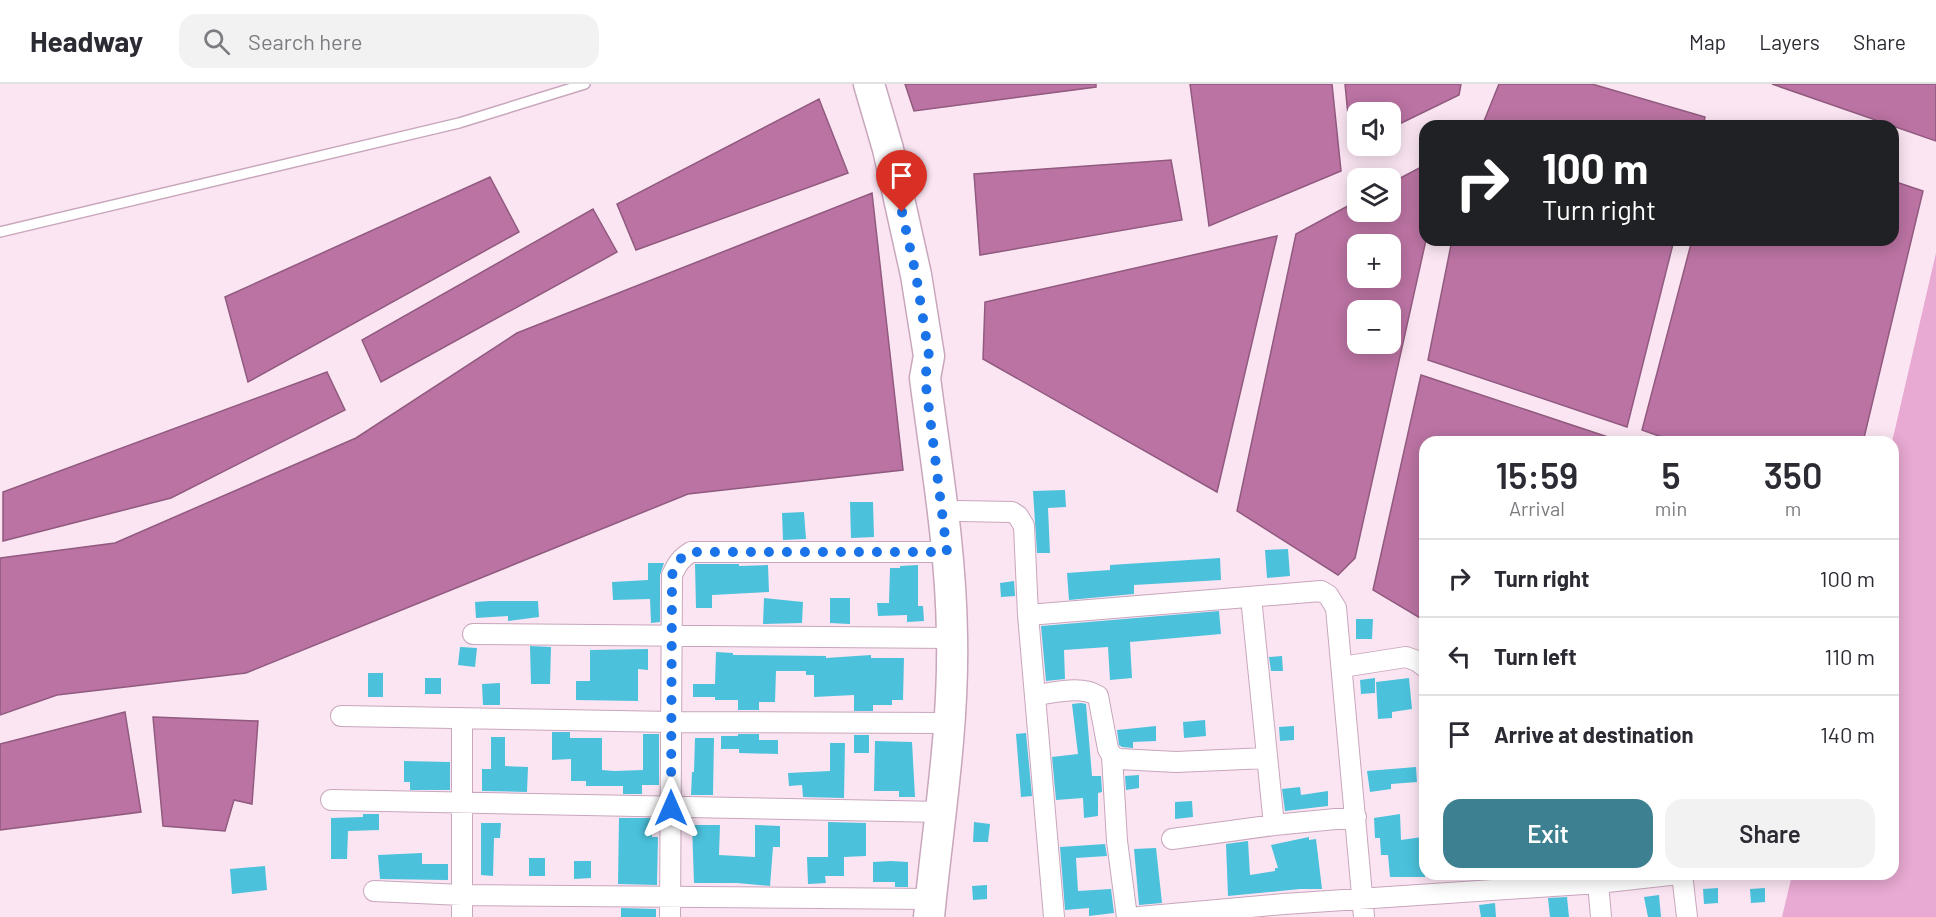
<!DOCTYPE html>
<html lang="en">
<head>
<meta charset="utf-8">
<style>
  body { margin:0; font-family:Barlow,sans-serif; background:#f2f2f3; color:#2b2b33; height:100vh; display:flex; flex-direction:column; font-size:22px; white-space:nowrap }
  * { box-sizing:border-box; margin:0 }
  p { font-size:20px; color:#7c7c81 }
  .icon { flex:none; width:33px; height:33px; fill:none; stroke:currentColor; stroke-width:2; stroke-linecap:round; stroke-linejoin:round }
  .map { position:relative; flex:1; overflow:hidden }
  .details { position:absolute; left:1419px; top:352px; width:480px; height:444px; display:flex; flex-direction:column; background:#fff; border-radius:18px; box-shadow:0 3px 15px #0003 }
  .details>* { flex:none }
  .banner { position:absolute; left:1419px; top:36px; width:480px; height:126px; border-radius:18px; box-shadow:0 3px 15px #0003; background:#202124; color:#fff; overflow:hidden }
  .tools { position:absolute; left:1347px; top:18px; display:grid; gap:12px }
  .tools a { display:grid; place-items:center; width:54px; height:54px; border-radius:12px; background:#fff; box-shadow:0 3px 15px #0003; font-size:30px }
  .pin { position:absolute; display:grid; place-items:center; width:51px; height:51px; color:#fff; margin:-62px -26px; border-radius:50% 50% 50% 0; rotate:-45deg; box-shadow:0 0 6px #0007 }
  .pin .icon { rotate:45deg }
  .me { position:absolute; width:66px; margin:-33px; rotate:0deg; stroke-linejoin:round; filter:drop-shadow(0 0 4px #0008) }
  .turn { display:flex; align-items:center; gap:21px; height:126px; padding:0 24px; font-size:27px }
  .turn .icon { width:78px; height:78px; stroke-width:2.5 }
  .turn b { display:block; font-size:42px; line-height:51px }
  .eta { display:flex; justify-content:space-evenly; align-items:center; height:102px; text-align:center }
  .eta b { font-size:36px; font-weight:600; line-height:42px }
  .action { display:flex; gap:12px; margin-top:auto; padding:12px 24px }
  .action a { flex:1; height:69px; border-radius:18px; background:#3d8091; color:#fff; font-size:24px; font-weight:600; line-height:69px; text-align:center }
  .action a+a { background:#f2f2f3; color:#2b2b33 }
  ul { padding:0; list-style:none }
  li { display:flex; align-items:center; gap:18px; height:78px; padding:0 24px; border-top:2px solid #e1e1e2 }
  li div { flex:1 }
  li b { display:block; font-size:22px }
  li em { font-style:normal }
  header { display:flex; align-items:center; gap:36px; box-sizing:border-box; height:84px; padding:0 30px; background:#fff; border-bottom:2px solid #e1e1e2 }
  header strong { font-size:28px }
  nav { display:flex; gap:33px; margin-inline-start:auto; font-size:21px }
  .search { width:420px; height:54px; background:#f2f2f3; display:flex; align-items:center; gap:15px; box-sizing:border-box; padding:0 21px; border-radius:18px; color:#7c7c81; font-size:22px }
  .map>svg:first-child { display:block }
</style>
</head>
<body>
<header>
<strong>Headway</strong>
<div class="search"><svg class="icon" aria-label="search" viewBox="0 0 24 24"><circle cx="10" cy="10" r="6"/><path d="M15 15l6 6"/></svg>Search here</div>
<nav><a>Map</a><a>Layers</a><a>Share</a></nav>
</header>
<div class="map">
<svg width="1936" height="833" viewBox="0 0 1936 833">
  <rect width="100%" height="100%" fill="#fbe5f3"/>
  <path fill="#e8a9d2" d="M 1936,169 L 1936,833 L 1782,833 L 1792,791 L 1893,790 L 1892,358 Z"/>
  <path fill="#bb73a3" stroke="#915a7f" stroke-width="1.5" fill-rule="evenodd" d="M 905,0 L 1096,0 L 1096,3 L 914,27 Z
    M 1190,0 L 1332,0 L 1341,87 L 1209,142 Z
    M 1345,0 L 1461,0 L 1459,11 L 1391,44 L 1390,28 L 1358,28 L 1357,59 L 1351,62 Z
    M 1499,0 L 1592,0 L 1705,33 L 1703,42 L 1482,42 Z
    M 1772,0 L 1936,0 L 1936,57 Z
    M 819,15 L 848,89 L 636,166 L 617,120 Z
    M 1171,76 L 1182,136 L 980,171 L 974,90 Z
    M 1425,81 L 1426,156 L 1355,474 L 1338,491 L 1237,427 L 1296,150 L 1357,117 L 1358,128 L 1390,128 L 1391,99 ZM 1358,160 L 1390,160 L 1390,194 L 1358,194 ZM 1358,226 L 1390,226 L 1390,260 L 1358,260 Z
    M 490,93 L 519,148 L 248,298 L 225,213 Z
    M 1893,97 L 1923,107 L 1863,358 L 1676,358 L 1642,346 L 1692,156 L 1893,156 Z
    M 872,109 L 903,386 L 688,410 L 246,589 L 57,611 L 0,631 L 0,474 L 115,459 L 356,354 L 517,249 Z
    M 593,125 L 617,168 L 381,298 L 362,256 Z
    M 1277,152 L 1217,408 L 983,275 L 985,218 Z
    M 1452,156 L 1674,156 L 1627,343 L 1428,276 Z
    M 327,288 L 345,326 L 171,414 L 3,457 L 3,408 Z
    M 1421,291 L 1623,358 L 1425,358 L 1425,537 L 1373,506 Z
    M 125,628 L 141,728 L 0,746 L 0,660 Z
    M 153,633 L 258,637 L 252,720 L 234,716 L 225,747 L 163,742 Z"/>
  <path fill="#4bc1db" d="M 1065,406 L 1066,423 L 1048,424 L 1050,469 L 1037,469 L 1033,407 Z
    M 850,418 L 873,418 L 874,453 L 851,454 Z
    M 804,428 L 806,455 L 783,456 L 782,429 Z
    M 1288,465 L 1290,492 L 1267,494 L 1265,466 Z
    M 1220,474 L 1221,496 L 1134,501 L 1134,510 L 1069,516 L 1067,489 L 1110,486 L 1110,481 Z
    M 648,479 L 664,479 L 660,491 L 660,538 L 651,539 L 650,515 L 613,516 L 612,498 L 648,496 Z
    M 695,480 L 739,480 L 739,482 L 768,481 L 769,508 L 712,511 L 712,524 L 696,524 Z
    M 918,481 L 918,522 L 923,522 L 924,537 L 907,538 L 907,531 L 878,532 L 877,519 L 889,519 L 890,484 L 900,484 L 900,482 Z
    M 1014,497 L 1015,512 L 1001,513 L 1000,499 Z
    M 764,514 L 803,518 L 802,539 L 763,540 Z
    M 830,514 L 850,514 L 850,540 L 830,539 Z
    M 490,517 L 538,517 L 539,533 L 508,537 L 508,532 L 476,534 L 475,518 Z
    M 1219,527 L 1221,550 L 1130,558 L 1132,594 L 1110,596 L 1108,563 L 1064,566 L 1065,595 L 1046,597 L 1041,542 Z
    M 1356,535 L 1373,535 L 1372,555 L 1356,555 Z
    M 530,562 L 551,563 L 550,600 L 531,600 Z
    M 460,563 L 477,564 L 475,583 L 458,581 Z
    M 648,565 L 648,586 L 638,585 L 638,617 L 576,616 L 576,597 L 590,597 L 590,566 Z
    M 716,568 L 733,569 L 733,571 L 826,572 L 826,574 L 871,571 L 871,574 L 904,574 L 903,616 L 892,616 L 892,621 L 873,621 L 873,627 L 854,627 L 854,611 L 814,613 L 814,591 L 806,591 L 806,587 L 776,587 L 775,618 L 759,618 L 759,626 L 738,626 L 738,616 L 715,616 L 715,613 L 693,613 L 693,600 L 715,600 Z
    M 1282,572 L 1283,587 L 1271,587 L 1269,573 Z
    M 368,589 L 383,589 L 383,613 L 368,613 Z
    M 425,594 L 441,594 L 441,610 L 425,610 Z
    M 1375,594 L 1375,609 L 1361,610 L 1360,596 Z
    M 1409,594 L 1412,625 L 1392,628 L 1392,634 L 1378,635 L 1376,598 Z
    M 500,599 L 500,621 L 483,621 L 482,600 Z
    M 1081,619 L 1086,620 L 1092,692 L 1101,692 L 1102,708 L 1098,709 L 1098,732 L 1084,734 L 1083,714 L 1056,716 L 1052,673 L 1078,670 L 1072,620 Z
    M 1205,636 L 1206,652 L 1184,654 L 1183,638 Z
    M 1156,642 L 1156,657 L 1133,658 L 1133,664 L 1122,663 L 1119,661 L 1117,646 Z
    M 1294,642 L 1294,656 L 1280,657 L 1279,643 Z
    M 552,648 L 570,648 L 570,654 L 602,654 L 602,686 L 614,687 L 643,686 L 643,650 L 659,650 L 659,701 L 642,701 L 642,710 L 623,710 L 623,702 L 586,702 L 586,697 L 571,697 L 571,675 L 552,676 Z
    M 1026,649 L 1032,712 L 1021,713 L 1016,650 Z
    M 738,650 L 759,650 L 759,656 L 778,656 L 778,670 L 739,669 L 739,665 L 721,665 L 721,652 L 738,652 Z
    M 854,651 L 869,651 L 869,669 L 854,669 Z
    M 491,653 L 505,653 L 505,682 L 528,683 L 527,708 L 482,707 L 482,685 L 491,685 Z
    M 695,654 L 714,654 L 713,711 L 691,711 L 692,688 L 694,688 Z
    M 875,657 L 912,658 L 915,713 L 899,713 L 899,707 L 874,707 Z
    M 830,659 L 845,659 L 844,714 L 803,713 L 802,701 L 789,702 L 788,689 L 830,687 Z
    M 404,677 L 450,678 L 450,706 L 410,706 L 410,698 L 404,698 Z
    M 1416,683 L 1417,698 L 1391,700 L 1391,705 L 1370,708 L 1367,687 Z
    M 1139,691 L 1139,704 L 1126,706 L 1125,692 Z
    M 1300,703 L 1301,711 L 1328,707 L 1328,722 L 1285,727 L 1282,705 Z
    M 1192,717 L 1193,733 L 1175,735 L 1175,718 Z
    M 363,730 L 379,730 L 379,746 L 348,747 L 347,775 L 331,775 L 331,734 L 363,733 Z
    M 1400,730 L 1401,756 L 1422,753 L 1425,793 L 1390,793 L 1388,771 L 1381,771 L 1380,754 L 1375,754 L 1374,734 Z
    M 619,734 L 652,734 L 652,753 L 658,753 L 657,801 L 618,800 Z
    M 828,738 L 866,739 L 866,772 L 844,773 L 844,792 L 825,792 L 826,799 L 808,800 L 807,773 L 828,773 Z
    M 974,738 L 990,740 L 988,758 L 973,758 Z
    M 481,739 L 501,739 L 500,754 L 494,754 L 493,792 L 481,791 Z
    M 692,741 L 720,741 L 719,771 L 755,773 L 755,741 L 780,742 L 780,763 L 773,763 L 770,802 L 737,799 L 694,799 Z
    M 1309,753 L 1309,756 L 1316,755 L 1322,805 L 1300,805 L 1228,812 L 1226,760 L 1248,757 L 1250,791 L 1275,787 L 1275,784 L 1278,784 L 1271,761 Z
    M 1105,760 L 1107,772 L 1076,774 L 1078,807 L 1111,805 L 1114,829 L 1089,832 L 1089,824 L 1065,826 L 1060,763 Z
    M 1156,764 L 1162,819 L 1139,821 L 1134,765 Z
    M 422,769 L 422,780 L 448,780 L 448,796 L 380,795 L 378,771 Z
    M 529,774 L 545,774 L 545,792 L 529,792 Z
    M 574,777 L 591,777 L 591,794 L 574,795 Z
    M 891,777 L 908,778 L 908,803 L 895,803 L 895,798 L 873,798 L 873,778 Z
    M 265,782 L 267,806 L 232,810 L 230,785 Z
    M 987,801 L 987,815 L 973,816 L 972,802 Z
    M 1718,804 L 1718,819 L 1704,820 L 1703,805 Z
    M 1765,804 L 1765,818 L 1751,819 L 1750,805 Z
    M 1659,811 L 1661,833 L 1648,833 L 1644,813 Z
    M 1567,813 L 1569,833 L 1550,833 L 1548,814 Z
    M 1495,819 L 1496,833 L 1481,833 L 1479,821 Z
    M 621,824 L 656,825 L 656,833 L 621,833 Z"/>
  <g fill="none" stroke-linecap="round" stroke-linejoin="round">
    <g stroke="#c8a6bc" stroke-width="12">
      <path id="lane" d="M 0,148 L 459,39 L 585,0"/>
    </g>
    <g stroke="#c8a6bc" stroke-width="22">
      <path id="street" d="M 959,427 L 1012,428 L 1018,432 L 1024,442 L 1028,531 L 1054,833
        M 1251,513 L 1274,741
        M 1028,531 L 1321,507 L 1328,511 L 1336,524 L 1364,833
        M 473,550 L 952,554
        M 1342,583 L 1406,573 L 1417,577 L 1425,583
        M 1035,611 C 1054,609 1081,601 1098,612 L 1108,665 L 1112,672 L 1119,675 L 1176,678 L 1267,674
        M 341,632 L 671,638 L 949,639
        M 1112,672 L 1117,757 L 1127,833
        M 331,716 L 942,728
        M 1172,755 L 1274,741 L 1356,733
        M 1682,790 L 1687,833
        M 1598,799 L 1601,833
        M 374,807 L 462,811 L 931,815
        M 462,833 L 462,634
        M 670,833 L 672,491 C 677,480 681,474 691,468 L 947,468
        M 1139,833 L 1284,820 L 1598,799 L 1679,790"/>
    </g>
    <g stroke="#c8a6bc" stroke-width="33">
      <path id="primary" d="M 869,0 L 888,65 L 916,191 L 929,272 L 925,294 C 936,379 951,465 952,552 C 954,646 938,740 929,833"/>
    </g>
    <use href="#lane" stroke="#fff" stroke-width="9"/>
    <use href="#street" stroke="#fff" stroke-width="20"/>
    <use href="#primary" stroke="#fff" stroke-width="30"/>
  </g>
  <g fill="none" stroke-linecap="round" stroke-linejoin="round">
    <path stroke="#1a73e8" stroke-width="10" stroke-dasharray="0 18" d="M 671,724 L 672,491 L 678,478 L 683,472 L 691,468 L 947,468 L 925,294 L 929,272 L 916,191 L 902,128"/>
  </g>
</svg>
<div class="tools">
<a><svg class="icon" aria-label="sound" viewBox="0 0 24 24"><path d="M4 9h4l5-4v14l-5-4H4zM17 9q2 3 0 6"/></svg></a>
<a><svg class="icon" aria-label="layers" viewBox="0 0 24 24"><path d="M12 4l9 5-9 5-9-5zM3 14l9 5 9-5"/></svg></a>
<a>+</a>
<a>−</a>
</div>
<div class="pin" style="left:902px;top:128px;background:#d93025"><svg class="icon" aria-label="arrive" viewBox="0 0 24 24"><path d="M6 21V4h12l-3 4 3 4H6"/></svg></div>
<svg class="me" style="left:671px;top:724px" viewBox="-20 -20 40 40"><path d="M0-17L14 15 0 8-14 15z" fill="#1a73e8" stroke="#fff" stroke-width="4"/></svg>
<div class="banner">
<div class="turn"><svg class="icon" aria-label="right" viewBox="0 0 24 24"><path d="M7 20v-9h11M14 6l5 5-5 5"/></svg><div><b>100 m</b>Turn right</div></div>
</div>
<section class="details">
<div class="eta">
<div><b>15:59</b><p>Arrival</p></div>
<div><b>5</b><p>min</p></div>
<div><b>350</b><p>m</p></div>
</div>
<ul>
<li><svg class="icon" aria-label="right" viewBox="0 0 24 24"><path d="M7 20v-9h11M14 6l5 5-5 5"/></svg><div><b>Turn right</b></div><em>100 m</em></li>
<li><svg class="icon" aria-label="left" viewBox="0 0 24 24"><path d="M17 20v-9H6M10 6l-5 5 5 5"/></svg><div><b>Turn left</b></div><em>110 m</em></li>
<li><svg class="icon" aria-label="arrive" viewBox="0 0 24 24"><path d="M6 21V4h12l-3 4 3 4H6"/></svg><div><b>Arrive at destination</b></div><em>140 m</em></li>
</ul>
<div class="action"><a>Exit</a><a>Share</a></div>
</section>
</div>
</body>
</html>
